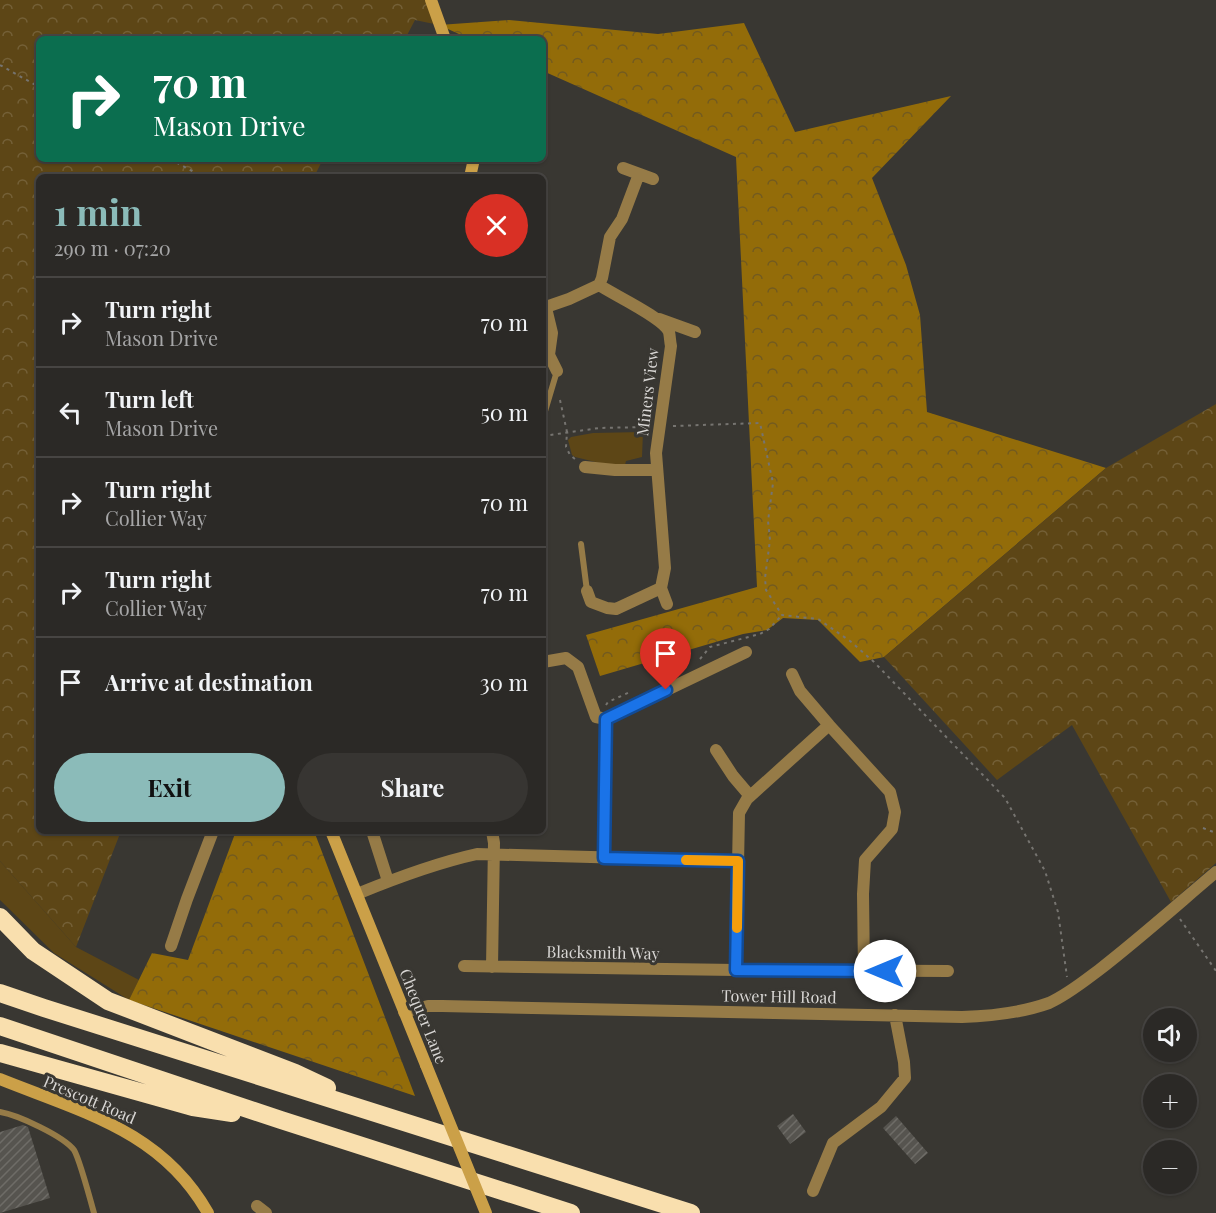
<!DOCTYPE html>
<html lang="en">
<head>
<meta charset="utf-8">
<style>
  body { margin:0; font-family:"Playfair Display",serif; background:#373532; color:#f1f3f6; height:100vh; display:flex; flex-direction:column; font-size:22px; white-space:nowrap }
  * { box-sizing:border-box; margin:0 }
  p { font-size:20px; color:#a6a6a7 }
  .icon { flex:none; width:33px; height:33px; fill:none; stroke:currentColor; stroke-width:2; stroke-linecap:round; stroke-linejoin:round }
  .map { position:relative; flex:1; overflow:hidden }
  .drawer { position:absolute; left:36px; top:174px; width:510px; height:660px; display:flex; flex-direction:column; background:#2b2926; border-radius:9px; box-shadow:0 2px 4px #0004,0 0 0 2px #474543 }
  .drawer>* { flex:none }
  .banner { position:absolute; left:36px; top:36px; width:510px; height:126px; border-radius:9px; box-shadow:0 2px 4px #0004,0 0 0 2px #474543; background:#0b6e4f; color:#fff; overflow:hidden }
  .tools { position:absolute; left:1143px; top:1008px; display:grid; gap:12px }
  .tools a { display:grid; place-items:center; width:54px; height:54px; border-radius:50%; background:#2b2926; box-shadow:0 2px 4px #0004,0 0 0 2px #474543; font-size:30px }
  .pin { position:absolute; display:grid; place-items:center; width:51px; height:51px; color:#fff; margin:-62px -26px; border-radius:50% 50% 50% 0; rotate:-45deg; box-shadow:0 0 6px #0007 }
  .pin .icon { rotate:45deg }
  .me { position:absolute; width:66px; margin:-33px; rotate:270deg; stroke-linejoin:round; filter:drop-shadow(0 0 4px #0008) }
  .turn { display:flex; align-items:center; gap:21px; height:126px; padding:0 18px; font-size:27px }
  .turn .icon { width:78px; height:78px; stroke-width:2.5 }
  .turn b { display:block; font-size:42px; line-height:51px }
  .round { display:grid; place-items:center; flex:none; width:63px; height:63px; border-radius:32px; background:#373532 }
  .head { display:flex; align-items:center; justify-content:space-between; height:102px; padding:0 18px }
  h1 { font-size:36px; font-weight:700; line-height:45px; color:#8bbbb9 }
  .button { display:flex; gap:12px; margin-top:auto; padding:12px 18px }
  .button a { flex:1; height:69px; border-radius:36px; background:#8bbbb9; color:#111; font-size:24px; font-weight:700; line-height:69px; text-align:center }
  .button a+a { background:#373532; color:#f1f3f6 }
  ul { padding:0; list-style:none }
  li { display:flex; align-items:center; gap:18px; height:90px; padding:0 18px; border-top:2px solid #474543 }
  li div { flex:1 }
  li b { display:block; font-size:22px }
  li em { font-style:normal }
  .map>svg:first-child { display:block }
</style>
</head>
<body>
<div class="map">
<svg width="1216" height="1213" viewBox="0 0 1216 1213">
  <defs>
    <pattern id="forest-crowns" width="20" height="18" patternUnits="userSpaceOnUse" patternTransform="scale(1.5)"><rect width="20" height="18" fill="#936c09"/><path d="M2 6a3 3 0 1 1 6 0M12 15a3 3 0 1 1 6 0" fill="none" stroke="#725a1f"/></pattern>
    <pattern id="park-crowns" width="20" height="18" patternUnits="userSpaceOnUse" patternTransform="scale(1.5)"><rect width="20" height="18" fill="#5d4616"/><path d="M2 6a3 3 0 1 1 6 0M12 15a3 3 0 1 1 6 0" fill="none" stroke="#746037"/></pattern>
    <pattern id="building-hatch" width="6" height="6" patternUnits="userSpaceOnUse" patternTransform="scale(1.5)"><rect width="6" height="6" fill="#56544f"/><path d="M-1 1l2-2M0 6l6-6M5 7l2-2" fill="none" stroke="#6e6c67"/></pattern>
  </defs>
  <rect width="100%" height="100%" fill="#393732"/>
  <path fill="#5d4616" d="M 643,432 L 642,457 L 626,461 L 625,465 L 608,465 L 575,457 L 572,455 L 568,440 L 571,437 L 593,433 Z
    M 0,861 L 76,947 L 139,980 L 129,1000 L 54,953 L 0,900 Z"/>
  <path fill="url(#forest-crowns)" d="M 509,20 L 658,34 L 744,23 L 795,132 L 951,96 L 872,178 L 906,265 L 920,315 L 927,412 L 1106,468 L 884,657 L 860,662 L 818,620 L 783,618 L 767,630 L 743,634 L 600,676 L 586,635 L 757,587 L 736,157 L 543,71 L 543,39 L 470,39 L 439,25 Z
    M 236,831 L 314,831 L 415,1096 L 129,1000 L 152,953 L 188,960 Z"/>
  <path fill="url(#park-crowns)" d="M 0,0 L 431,0 L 439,25 L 415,20 L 405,39 L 39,39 L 39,159 L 323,159 L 314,177 L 39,177 L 39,831 L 121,831 L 76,947 L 0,861 Z
    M 1216,404 L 1216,863 L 1171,902 L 1072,725 L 997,780 L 884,657 L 1106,468 Z"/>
  <path fill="url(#building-hatch)" d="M 793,1114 L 806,1132 L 790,1144 L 777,1126 Z
    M 896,1116 L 928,1153 L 915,1164 L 883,1128 Z
    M 23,1125 L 28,1127 L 50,1198 L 0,1213 L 0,1132 Z"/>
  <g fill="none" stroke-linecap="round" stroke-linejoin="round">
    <path stroke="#767470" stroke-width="2" stroke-dasharray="3 4.5" stroke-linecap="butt" d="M 0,65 L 39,87
      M 170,159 L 203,177
      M 560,400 L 567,432 L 566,447 L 570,455 L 575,459
      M 673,426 L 760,423 L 773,483 L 768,521 L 770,540 L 765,578 L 766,590 L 782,615 L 818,619 L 850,641 L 874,662 L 1005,798 L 1045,871 L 1058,912 L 1067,977
      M 543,436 L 599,428 L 646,427
      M 700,659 L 710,647 L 760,634 L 769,629 L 782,615
      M 606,705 L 608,702 L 630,692
      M 1203,828 L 1216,833
      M 1180,919 L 1216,971"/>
    <path stroke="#967b47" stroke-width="6" d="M 543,418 L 557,371
      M 581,544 L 587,591
      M 0,1112 C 18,1115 63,1136 74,1150 C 79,1158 91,1202 94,1213"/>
    <path stroke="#967b47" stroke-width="12" d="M 623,168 L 653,179
      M 543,308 L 569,299 L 599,285 L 602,278 L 610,237 L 622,219 L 639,174
      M 546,308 L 552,333 L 549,355 L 557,371
      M 659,319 L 695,332
      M 585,467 L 615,470 L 657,470
      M 661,588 L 667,604
      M 587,591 L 591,602 L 607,608 L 616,609 L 661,588 L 665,568 L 656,453 L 671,346 C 670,342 670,336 669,332 C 664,318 614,295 599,285
      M 543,662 L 566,658 L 578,667 L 596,717 L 606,719
      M 792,674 L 800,691 L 829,725 L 747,799 L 739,813 L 736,970 L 948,971
      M 829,725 L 890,792 L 895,812 L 892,829 L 865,860 L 863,894 L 864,971
      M 716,750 L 733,776 L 750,796
      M 372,831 L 388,881
      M 492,831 L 494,843 L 492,967
      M 604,858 L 606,719 L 746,652
      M 357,894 C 396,878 436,863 477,854 L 738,861
      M 171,946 L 187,899 L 213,831
      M 464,966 L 736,970
      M 404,1012 L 428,1006 L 442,1006 L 962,1017 C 992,1016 1021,1013 1049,1003 C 1067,995 1083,982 1099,970 C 1139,939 1177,905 1216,872
      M 813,1191 L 833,1143 L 881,1107 L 905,1078 L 904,1062 L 895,1015
      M 257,1206 L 266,1213"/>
    <path stroke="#cba048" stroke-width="12" d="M 431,0 L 445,39
      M 470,177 L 474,159
      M 331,831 L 426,1065
      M 0,1079 C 82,1112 162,1131 208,1213"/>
    <path stroke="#f9dfae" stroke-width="18" d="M 0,917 L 33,951 L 108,1001 L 295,1073 L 327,1088
      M 0,993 L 44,1008 L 691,1213
      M 0,1026 L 281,1120 L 571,1213
      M 0,1053 L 193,1107 L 232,1113"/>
    <path stroke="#cba048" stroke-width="12" d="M 426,1065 L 486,1213"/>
  </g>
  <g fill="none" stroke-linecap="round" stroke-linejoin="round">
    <g stroke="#114b97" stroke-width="15">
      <path id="route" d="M 666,690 L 606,719 L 604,858 L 738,861 L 736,970 L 885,971"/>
    </g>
    <use href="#route" stroke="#1a73e8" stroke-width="10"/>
    <path stroke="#f59e0b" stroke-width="10" d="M 686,860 L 738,861 L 737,928"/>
  </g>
  <g text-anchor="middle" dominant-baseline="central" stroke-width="6" stroke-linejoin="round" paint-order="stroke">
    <g font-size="16" fill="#d9d7d5" stroke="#393732">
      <text transform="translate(647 392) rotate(-83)">Miners View</text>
      <text transform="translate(603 952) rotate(1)">Blacksmith Way</text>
      <text transform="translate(779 996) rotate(1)">Tower Hill Road</text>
      <text transform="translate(424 1016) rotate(68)">Chequer Lane</text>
      <text transform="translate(90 1099) rotate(23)">Prescott Road</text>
    </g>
  </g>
</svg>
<div class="tools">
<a><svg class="icon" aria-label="sound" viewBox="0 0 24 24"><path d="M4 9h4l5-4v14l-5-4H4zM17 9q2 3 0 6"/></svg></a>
<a>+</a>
<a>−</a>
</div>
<div class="pin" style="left:666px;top:690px;background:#d93025"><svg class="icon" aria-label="arrive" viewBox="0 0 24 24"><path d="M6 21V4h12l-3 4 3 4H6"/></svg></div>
<svg class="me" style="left:885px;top:971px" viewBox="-20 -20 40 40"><circle r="19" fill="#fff"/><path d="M0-13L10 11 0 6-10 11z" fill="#1a73e8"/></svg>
<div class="banner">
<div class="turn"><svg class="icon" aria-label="right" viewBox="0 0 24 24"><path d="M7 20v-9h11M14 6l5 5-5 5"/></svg><div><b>70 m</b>Mason Drive</div></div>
</div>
<section class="drawer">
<div class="head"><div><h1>1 min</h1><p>290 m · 07:20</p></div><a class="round" style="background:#d93025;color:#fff"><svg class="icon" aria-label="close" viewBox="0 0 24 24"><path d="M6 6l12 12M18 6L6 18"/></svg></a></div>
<ul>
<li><svg class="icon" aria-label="right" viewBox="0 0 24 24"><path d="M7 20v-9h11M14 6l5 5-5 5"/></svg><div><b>Turn right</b><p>Mason Drive</p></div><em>70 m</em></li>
<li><svg class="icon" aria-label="left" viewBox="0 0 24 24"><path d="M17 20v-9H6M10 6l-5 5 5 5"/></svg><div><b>Turn left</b><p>Mason Drive</p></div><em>50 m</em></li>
<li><svg class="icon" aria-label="right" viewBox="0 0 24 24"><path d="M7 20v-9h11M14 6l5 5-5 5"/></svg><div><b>Turn right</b><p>Collier Way</p></div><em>70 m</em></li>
<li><svg class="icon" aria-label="right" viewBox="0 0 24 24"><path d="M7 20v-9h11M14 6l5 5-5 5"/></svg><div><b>Turn right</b><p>Collier Way</p></div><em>70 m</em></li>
<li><svg class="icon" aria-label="arrive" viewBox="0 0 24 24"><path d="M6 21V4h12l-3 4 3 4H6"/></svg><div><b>Arrive at destination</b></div><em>30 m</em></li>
</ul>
<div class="button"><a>Exit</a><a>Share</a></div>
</section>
</div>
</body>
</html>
